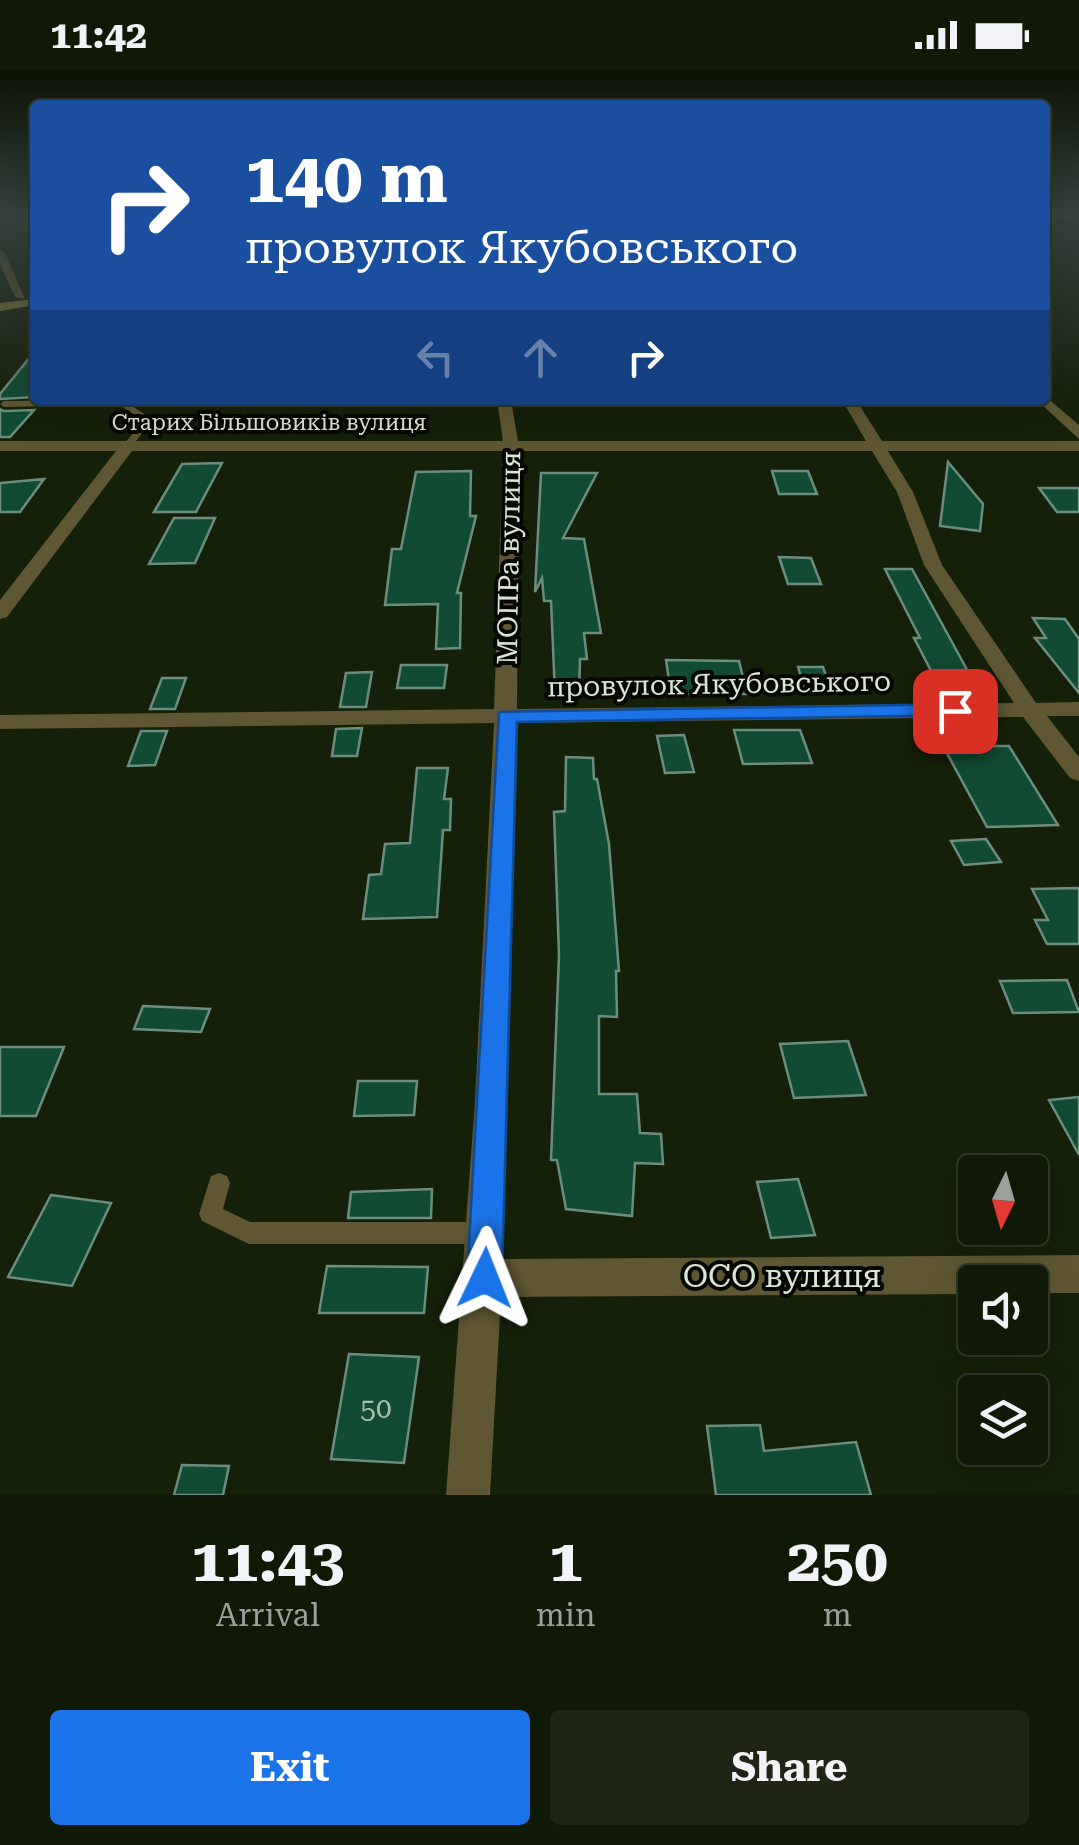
<!DOCTYPE html>
<html lang="en">
<head>
<meta charset="utf-8">
<style>
  body { margin:0; font-family:"Roboto Serif",serif; background:#1e2514; color:#f1f3f6; height:100vh; display:flex; flex-direction:column; font-size:38px; white-space:nowrap }
  * { box-sizing:border-box; margin:0 }
  p { font-size:32px; color:#9ca09b }
  .icon { flex:none; width:55px; height:55px; fill:none; stroke:currentColor; stroke-width:2; stroke-linecap:round; stroke-linejoin:round }
  .map { position:relative; height:1425px; overflow:hidden }
  .drawer { display:flex; flex-direction:column; background:#101806; flex:1 }
  .drawer>* { flex:none }
  .top-card { position:absolute; left:30px; top:30px; width:1020px; height:305px; border-radius:10px; box-shadow:0 10px 40px #0002,0 0 0 2px #303728; background:#1a4fa0; color:#fff; overflow:hidden }
  .needle { width:65px; rotate:185deg }
  .tools { position:absolute; left:958px; top:1085px; display:grid; gap:20px }
  .tools a { display:grid; place-items:center; width:90px; height:90px; border-radius:10px; background:#101806; box-shadow:0 10px 40px #0002,0 0 0 2px #303728; font-size:50px }
  .pin { position:absolute; display:grid; place-items:center; width:85px; height:85px; color:#fff; margin:-42px; border-radius:20px; box-shadow:0 5px 15px #0006 }
  .me { position:absolute; width:110px; margin:-55px; rotate:2deg; stroke-linejoin:round; filter:drop-shadow(0 0 8px #0008) }
  .turn { display:flex; align-items:center; gap:35px; height:210px; padding:0 50px; font-size:45px }
  .turn .icon { width:130px; height:130px; stroke-width:2.5 }
  .turn b { display:block; font-size:70px; line-height:85px }
  .lanes { display:flex; align-items:center; height:95px; padding:0 50px; background:#0003; justify-content:center; gap:50px; direction:ltr }
  .lanes .off { opacity:.35 }
  .eta { display:flex; justify-content:space-evenly; align-items:center; height:170px; text-align:center }
  .eta b { font-size:60px; font-weight:700; line-height:70px }
  .button { display:flex; gap:20px; margin-top:auto; padding:20px 50px }
  .button a { flex:1; height:115px; border-radius:10px; background:#1a73e8; color:#fff; font-size:40px; font-weight:700; line-height:115px; text-align:center }
  .button a+a { background:#1e2514; color:#f1f3f6 }
  .status { display:flex; justify-content:space-between; align-items:center; height:70px; padding:0 50px; background:#101806; direction:ltr }
  .status svg { height:28px; fill:currentColor }
  .map>svg:first-child { display:block }
</style>
</head>
<body>
<div class="status"><b>11:42</b><svg viewBox="0 0 49 12"><path d="M0 12V9h3v3zM5 12V6h3v6zM10 12V3h3v9zM15 12V0h3v12zM26 1h20v11H26zM47 4h2v5h-2z"/></svg></div>
<div class="map">
<svg width="1079" height="1425" viewBox="0 0 1079 1425">
  <rect width="100%" height="100%" fill="#152008"/>
  <path fill="#124b33" stroke="#6d8d7c" stroke-width="2.5" d="M 35,281 L 35,327 L 0,329 L 0,324 Z
    M 0,339 L 4,341 L 34,340 L 10,367 L 0,367 Z
    M 948,392 L 983,434 L 980,461 L 940,456 Z
    M 222,393 L 196,442 L 154,442 L 182,394 Z
    M 471,401 L 470,446 L 476,446 L 457,523 L 461,523 L 460,578 L 436,579 L 438,534 L 385,535 L 392,479 L 401,479 L 416,402 Z
    M 772,401 L 808,401 L 817,424 L 779,424 Z
    M 541,403 L 597,403 L 563,468 L 584,469 L 601,563 L 584,563 L 587,589 L 580,589 L 579,625 L 555,624 L 551,531 L 544,531 L 542,508 L 535,522 Z
    M 44,409 L 20,442 L 0,442 L 0,413 Z
    M 1039,418 L 1079,418 L 1079,442 L 1057,442 Z
    M 174,448 L 215,448 L 195,493 L 149,494 Z
    M 779,487 L 811,488 L 821,514 L 788,514 Z
    M 885,499 L 912,499 L 977,618 L 940,618 L 914,568 L 920,568 Z
    M 1033,548 L 1065,549 L 1079,569 L 1079,623 L 1035,568 L 1046,568 Z
    M 666,590 L 739,591 L 747,624 L 671,624 Z
    M 401,595 L 447,595 L 444,618 L 397,618 Z
    M 798,597 L 823,597 L 832,623 L 806,623 Z
    M 372,602 L 366,637 L 340,637 L 346,603 Z
    M 162,608 L 186,608 L 175,639 L 150,639 Z
    M 362,658 L 357,686 L 332,686 L 336,659 Z
    M 734,660 L 800,660 L 812,693 L 743,694 Z
    M 141,661 L 167,661 L 155,695 L 128,696 Z
    M 684,665 L 694,702 L 665,703 L 657,666 Z
    M 943,676 L 1009,676 L 1058,755 L 987,757 Z
    M 566,687 L 593,688 L 594,709 L 597,709 L 609,774 L 619,901 L 616,901 L 617,947 L 599,946 L 599,1024 L 637,1024 L 640,1063 L 661,1064 L 663,1094 L 635,1093 L 632,1146 L 566,1139 L 557,1090 L 551,1090 L 559,885 L 554,742 L 565,741 Z
    M 417,698 L 448,698 L 444,729 L 451,729 L 450,760 L 443,760 L 437,847 L 363,849 L 369,805 L 381,804 L 385,774 L 410,773 Z
    M 986,769 L 1001,792 L 964,795 L 951,771 Z
    M 1079,818 L 1079,874 L 1047,874 L 1035,850 L 1048,850 L 1032,819 Z
    M 1067,910 L 1079,942 L 1013,943 L 1000,911 Z
    M 143,936 L 210,939 L 201,962 L 134,959 Z
    M 848,971 L 866,1025 L 794,1028 L 780,974 Z
    M 0,977 L 64,977 L 36,1046 L 0,1046 Z
    M 358,1011 L 417,1011 L 414,1045 L 354,1046 Z
    M 1079,1027 L 1079,1085 L 1049,1030 Z
    M 798,1109 L 815,1165 L 771,1168 L 757,1112 Z
    M 432,1119 L 431,1148 L 348,1148 L 351,1122 Z
    M 51,1125 L 111,1133 L 72,1216 L 8,1207 Z
    M 327,1196 L 428,1197 L 424,1243 L 319,1243 Z
    M 349,1284 L 419,1287 L 404,1393 L 331,1389 Z
    M 760,1355 L 764,1381 L 856,1372 L 871,1425 L 716,1425 L 707,1356 Z
    M 182,1395 L 229,1396 L 223,1425 L 174,1425 Z"/>
  <g fill="none" stroke-linecap="round" stroke-linejoin="round">
    <path fill="#5f5733" fill-rule="evenodd" d="M 108,330 L 126,332 L 152,349 L 131,378 L 123,376 L 143,350 L 121,336 L 102,335 L 4,337 L 0,334 L 4,331 Z
      M 219,1103 L 227,1106 L 230,1113 L 223,1139 L 250,1152 L 482,1152 L 490,1155 L 493,1163 L 490,1171 L 482,1174 L 249,1174 L 202,1151 L 199,1144 L 211,1106 Z"/>
    <path fill="#5f5733" fill-rule="evenodd" d="M 0,180 L 5,183 L 25,229 L 15,227 L 0,194 Z
      M 1045,326 L 1079,355 L 1079,369 L 1040,333 L 1038,330 L 1045,330 Z
      M 497,330 L 511,330 L 518,371 L 866,371 L 842,330 L 856,330 L 882,371 L 1079,371 L 1079,381 L 888,381 L 913,422 L 942,495 L 1036,633 L 1079,632 L 1079,646 L 1047,646 L 1079,687 L 1079,711 L 1070,708 L 1023,647 L 517,653 L 503,1189 L 1079,1185 L 1079,1223 L 1030,1223 L 1030,1212 L 975,1212 L 975,1224 L 501,1227 L 490,1425 L 446,1425 L 475,1031 L 494,653 L 0,659 L 0,645 L 494,639 L 503,381 L 132,381 L 7,547 L 0,549 L 0,530 L 116,381 L 0,381 L 0,371 L 503,371 ZM 519,381 L 872,381 L 897,422 L 924,495 L 1014,633 L 517,639 Z"/>
    <path fill="#85793d" fill-rule="evenodd" d="M 1045,145 L 1079,145 L 1079,149 L 1045,148 Z
      M 35,229 L 35,235 L 0,241 L 0,233 Z"/>
  </g>
  <linearGradient id="sky" x2="0" y2="1"><stop stop-color="#0c1204"/><stop offset="0.42" stop-color="#35423d"/><stop offset="1" stop-color="#35423d" stop-opacity="0"/></linearGradient>
  <rect width="1079" height="345" fill="url(#sky)"/>
  <path fill="#1a73e8" stroke="#114b97" stroke-width="2.5" d="M 955,634 L 965,641 L 962,645 L 517,652 L 502,1208 L 497,1221 L 485,1226 L 472,1221 L 467,1208 L 499,642 Z"/>
  <g text-anchor="middle" dominant-baseline="central" stroke-width="8" stroke-linejoin="round" paint-order="stroke">
    <g font-size="22" fill="#dce4d5" stroke="#050802">
      <text x="269" y="352">Старих Більшовиків вулиця</text>
    </g>
    <g font-size="28" fill="#dce4d5" stroke="#050802">
      <text transform="translate(509 488) rotate(-89)">МОПРа вулиця</text>
      <text transform="translate(719 614) rotate(-1)">провулок Якубовського</text>
    </g>
    <g font-size="28" fill="#aabeac">
      <text x="376" y="1338">50</text>
    </g>
    <g font-size="32" fill="#dce4d5" stroke="#050802">
      <text x="782" y="1206">ОСО вулиця</text>
    </g>
  </g>
</svg>
<div class="tools">
<a><svg class="needle" viewBox="-14 -14 28 28"><path d="M0-13l5 13h-10z" fill="#e53935"/><path d="M0 13l5-13h-10z" fill="#9ca09b"/></svg></a>
<a><svg class="icon" aria-label="sound" viewBox="0 0 24 24"><path d="M4 9h4l5-4v14l-5-4H4zM17 9q2 3 0 6"/></svg></a>
<a><svg class="icon" aria-label="layers" viewBox="0 0 24 24"><path d="M12 4l9 5-9 5-9-5zM3 14l9 5 9-5"/></svg></a>
</div>
<div class="pin" style="left:955px;top:641px;background:#d93025"><svg class="icon" aria-label="arrive" viewBox="0 0 24 24"><path d="M6 21V4h12l-3 4 3 4H6"/></svg></div>
<svg class="me" style="left:485px;top:1208px" viewBox="-20 -20 40 40"><path d="M0-17L14 15 0 8-14 15z" fill="#1a73e8" stroke="#fff" stroke-width="4"/></svg>
<div class="top-card">
<div class="turn"><svg class="icon" aria-label="right" viewBox="0 0 24 24"><path d="M7 20v-9h11M14 6l5 5-5 5"/></svg><div><b>140 m</b>провулок Якубовського</div></div>
<div class="lanes"><svg class="icon off" aria-label="left" viewBox="0 0 24 24"><path d="M17 20v-9H6M10 6l-5 5 5 5"/></svg><svg class="icon off" aria-label="ahead" viewBox="0 0 24 24"><path d="M12 20V5M6 11l6-6 6 6"/></svg><svg class="icon" aria-label="right" viewBox="0 0 24 24"><path d="M7 20v-9h11M14 6l5 5-5 5"/></svg></div>
</div>
</div>
<section class="drawer">
<div class="eta">
<div><b>11:43</b><p>Arrival</p></div>
<div><b>1</b><p>min</p></div>
<div><b>250</b><p>m</p></div>
</div>
<div class="button"><a>Exit</a><a>Share</a></div>
</section>
</body>
</html>
